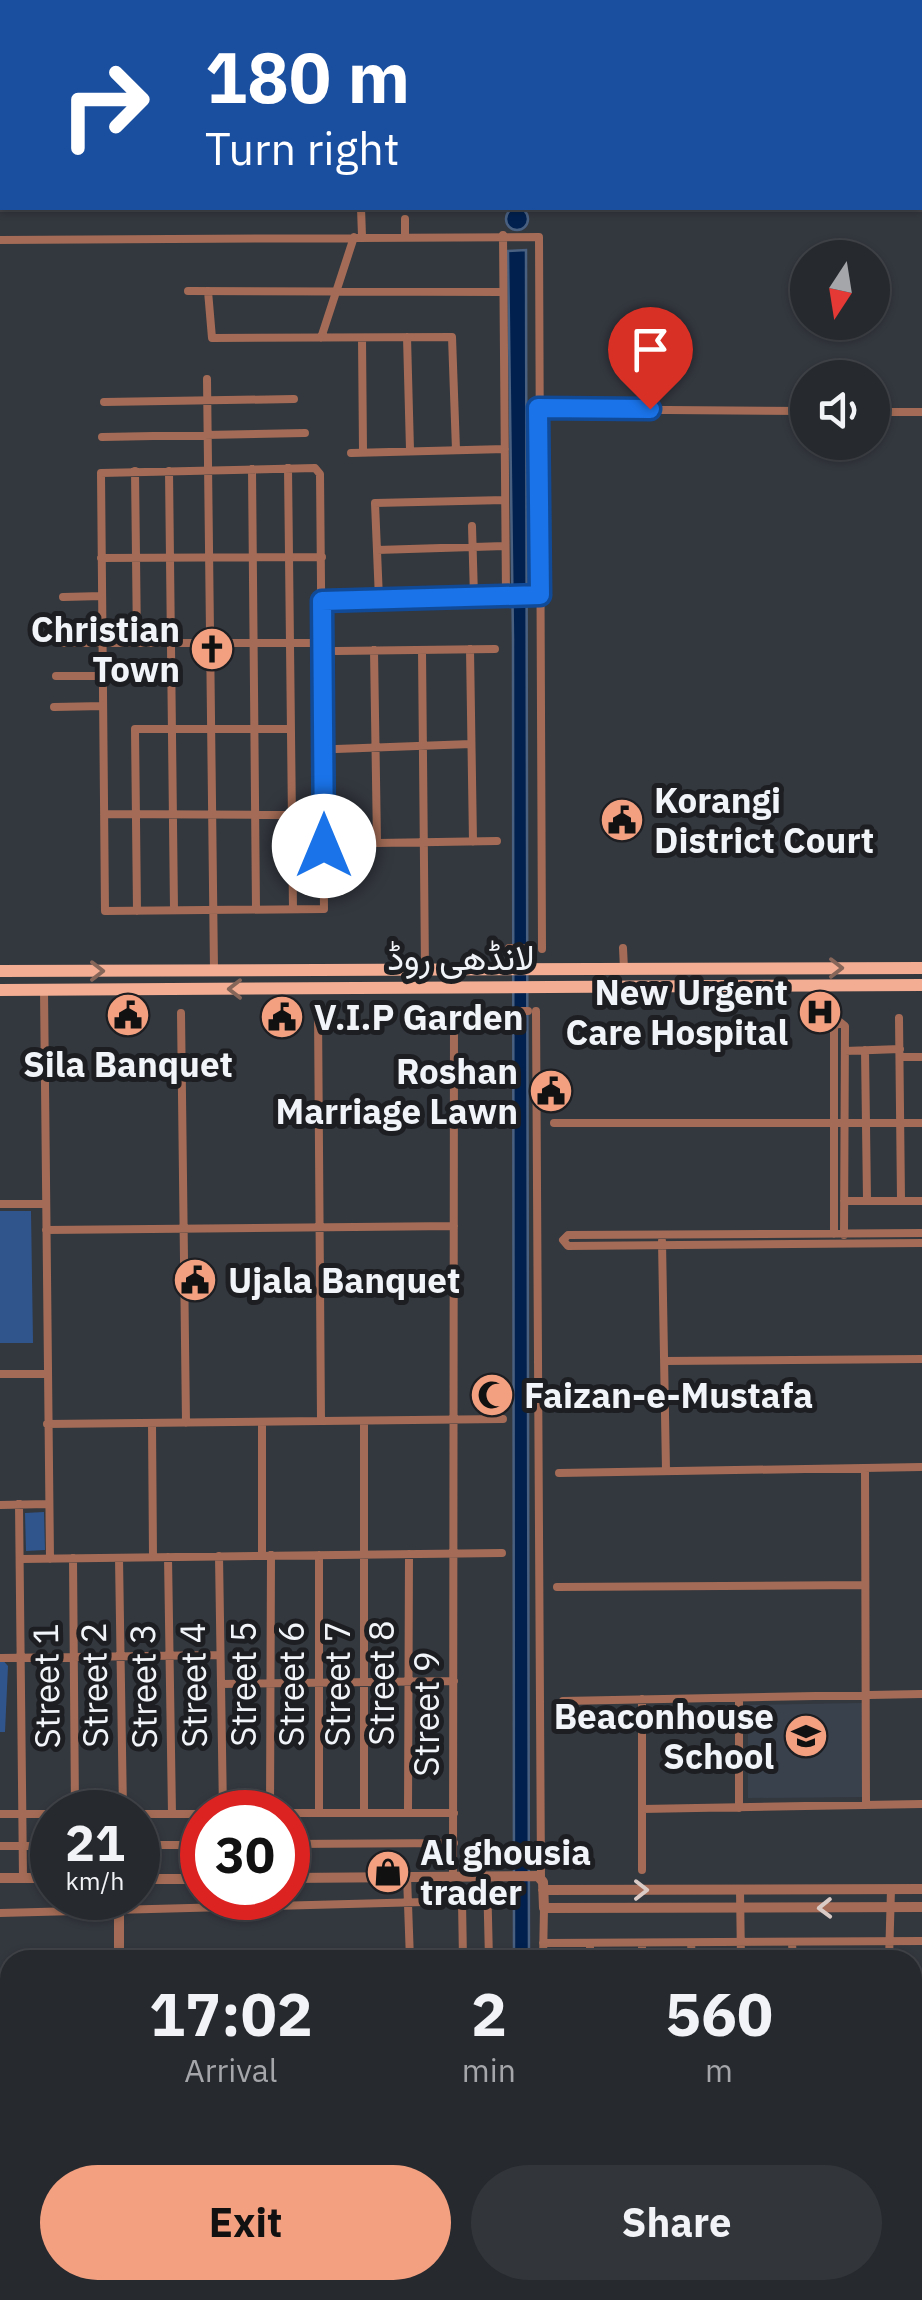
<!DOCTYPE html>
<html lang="en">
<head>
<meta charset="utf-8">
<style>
  body { margin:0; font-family:"IBM Plex Sans",Vazirmatn,sans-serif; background:#32353a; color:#f1f3f6; height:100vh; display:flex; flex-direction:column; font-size:38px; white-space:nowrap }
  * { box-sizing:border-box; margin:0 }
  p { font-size:32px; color:#a4a6aa }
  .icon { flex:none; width:55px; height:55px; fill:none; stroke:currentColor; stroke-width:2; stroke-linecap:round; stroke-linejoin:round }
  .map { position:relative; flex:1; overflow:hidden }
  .details { position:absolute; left:0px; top:1950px; width:922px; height:350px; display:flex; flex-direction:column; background:#26292e; border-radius:30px 30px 0 0; box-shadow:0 2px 8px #0004,0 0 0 2px #42454a }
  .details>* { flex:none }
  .hud { position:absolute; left:0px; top:0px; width:922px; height:210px; box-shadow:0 2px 8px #0004,0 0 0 2px #42454a; background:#1a4fa0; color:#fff; overflow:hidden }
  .needle { width:65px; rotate:192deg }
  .buttons { position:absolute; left:790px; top:240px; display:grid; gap:20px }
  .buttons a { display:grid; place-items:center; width:100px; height:100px; border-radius:50%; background:#26292e; box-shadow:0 2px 8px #0004,0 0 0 2px #42454a; font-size:50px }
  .speed { position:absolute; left:30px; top:1790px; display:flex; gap:20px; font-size:50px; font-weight:700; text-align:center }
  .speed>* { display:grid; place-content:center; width:130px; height:130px; border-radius:50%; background:#26292e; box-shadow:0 2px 8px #0004,0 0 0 2px #42454a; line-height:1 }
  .speed small { font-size:25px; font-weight:400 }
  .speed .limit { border:15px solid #d22; background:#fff; color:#111 }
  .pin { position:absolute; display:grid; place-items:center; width:85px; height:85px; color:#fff; margin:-102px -42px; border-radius:50% 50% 50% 0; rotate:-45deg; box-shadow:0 0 10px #0007 }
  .pin .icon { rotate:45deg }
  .me { position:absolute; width:110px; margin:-55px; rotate:0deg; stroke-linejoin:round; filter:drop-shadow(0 0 8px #0008) }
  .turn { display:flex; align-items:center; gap:35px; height:210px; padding:0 40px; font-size:45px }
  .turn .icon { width:130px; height:130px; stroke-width:2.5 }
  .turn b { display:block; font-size:70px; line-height:85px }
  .eta { display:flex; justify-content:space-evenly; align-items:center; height:170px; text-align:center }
  .eta b { font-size:60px; font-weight:800; line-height:70px }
  .action { display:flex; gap:20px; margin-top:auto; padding:20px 40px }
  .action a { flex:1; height:115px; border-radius:60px; background:#f2a080; color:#111; font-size:40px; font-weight:800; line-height:115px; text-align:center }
  .action a+a { background:#32353a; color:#f1f3f6 }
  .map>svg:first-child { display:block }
</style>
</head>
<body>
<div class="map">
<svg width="922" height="2300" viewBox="0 0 922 2300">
  <rect width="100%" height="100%" fill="#33373e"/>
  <path fill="#39414d" d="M 863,1703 L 863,1797 L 748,1798 L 748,1705 Z"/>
  <path fill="#30558d" d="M 0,1211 L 31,1211 L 33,1343 L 0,1343 Z
    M 44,1512 L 45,1550 L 26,1551 L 25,1513 Z
    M 0,1657 L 8,1666 L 5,1732 L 0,1732 Z
    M 751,2290 L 884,2290 L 884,2300 L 751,2300 Z"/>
  <path fill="#01204e" stroke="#496081" stroke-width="2.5" d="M506 219a11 11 0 1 1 22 0a11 11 0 1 1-22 0Z
    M 526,250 L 529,1960 L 514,1960 L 513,639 L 508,251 Z"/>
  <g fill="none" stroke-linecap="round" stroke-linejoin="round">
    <path stroke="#01204e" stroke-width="15" d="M 0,166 L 2,166"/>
    <path stroke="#a46c56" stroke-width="8" d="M 361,208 L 362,236
      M 405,219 L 405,236
      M 0,240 L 539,237 L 542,949
      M 188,291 L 503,292
      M 208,291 L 212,338 L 452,337 L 456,450
      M 407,337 L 410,450
      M 321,338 L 354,237
      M 362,338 L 363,451
      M 207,379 L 214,971
      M 104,402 L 294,399
      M 538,409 L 808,411
      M 872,412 L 922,412
      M 102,437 L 305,433
      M 351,453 L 505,449
      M 288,468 L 293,909
      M 315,468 L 320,474 L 324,909 L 105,911 L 101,473 Z
      M 252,469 L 256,909
      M 135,471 L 137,643
      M 169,471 L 174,910
      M 472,526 L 474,597
      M 377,550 L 505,546
      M 101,558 L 322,557
      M 506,596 L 540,595
      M 63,597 L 102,596
      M 379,599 L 506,596 L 503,235
      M 322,601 L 379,599 L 375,503 L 505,500
      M 60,643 L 323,643
      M 470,649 L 473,842
      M 374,650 L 377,843 L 497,841
      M 422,650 L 425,970
      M 336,651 L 495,649
      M 56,676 L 103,676
      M 54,707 L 103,706
      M 336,749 L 471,744
      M 104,814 L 324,815
      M 137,911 L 135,729 L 291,729
      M 509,948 L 528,948
      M 623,948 L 624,969
      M 44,990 L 50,1559
      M 509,1011 L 528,1011
      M 536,1011 L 541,1878
      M 318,1012 L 321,1421
      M 181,1013 L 186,1423
      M 899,1018 L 901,1200
      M 865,1050 L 867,1200
      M 845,1051 L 900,1049
      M 900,1057 L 922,1057
      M 554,1123 L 922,1123
      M 844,1201 L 922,1201
      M 0,1204 L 46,1204
      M 46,1230 L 454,1226
      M 922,1233 L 568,1235 L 563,1240 L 568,1246 L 922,1243
      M 834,1234 L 834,1027 L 840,1022 L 845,1026 L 844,1235
      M 662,1241 L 666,1471
      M 664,1361 L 922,1359
      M 0,1374 L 47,1374
      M 364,1421 L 364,1813
      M 262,1422 L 262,1556
      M 152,1423 L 153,1557
      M 47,1424 L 503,1419
      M 865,1468 L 866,1805
      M 559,1473 L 922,1467
      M 19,1504 L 23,1878
      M 0,1505 L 47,1504
      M 319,1555 L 319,1813
      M 219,1556 L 223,1812
      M 168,1557 L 172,1814
      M 73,1558 L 75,1812
      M 119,1558 L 123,1812
      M 21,1559 L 502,1553
      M 557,1587 L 865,1585
      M 0,1658 L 220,1655
      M 221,1684 L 454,1681
      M 739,1698 L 739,1808
      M 642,1699 L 642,1809 L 922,1804
      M 563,1701 L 922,1694
      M 642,1809 L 642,1870
      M 270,1812 L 271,1555
      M 288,1813 L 454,1813
      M 408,1813 L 409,1554
      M 0,1814 L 52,1814
      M 138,1814 L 202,1814
      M 288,1844 L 454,1843
      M 138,1845 L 202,1845
      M 0,1846 L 52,1846
      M 407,1876 L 410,1960
      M 453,1876 L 454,1011
      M 487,1876 L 489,1960
      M 740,1890 L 741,1960
      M 0,1913 L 462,1901 L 463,1960
      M 543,1943 L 922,1941
      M 642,1943 L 642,1960
      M 691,1943 L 692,1960
      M 792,1943 L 793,1960
      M 543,1960 L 544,1908
      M 590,1960 L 590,1943
      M 889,1960 L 891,1889
      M 0,2014 L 10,2014
      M 0,2111 L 10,2111
      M 912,2185 L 922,2185
      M 0,2254 L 10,2254
      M 181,2290 L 181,2300
      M 234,2290 L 234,2300
      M 278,2290 L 278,2300
      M 592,2290 L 592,2300
      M 891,2290 L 891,2300
      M 466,2300 L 466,2290
      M 488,2300 L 488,2290
      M 540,2300 L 541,2290
      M 644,2300 L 644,2290
      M 694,2300 L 694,2290
      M 746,2300 L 746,2290"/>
    <path stroke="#a46c56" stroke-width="10" d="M 0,1878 L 52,1878
      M 288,1878 L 538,1876 L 543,1882 L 544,1908 L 922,1907
      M 138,1879 L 202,1879
      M 543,1890 L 922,1889
      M 119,1960 L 119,1898
      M 118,2300 L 119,2290"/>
    <path stroke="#e08865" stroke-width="11" d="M 898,0 L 900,2
      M 914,0 L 917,2
      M 920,22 L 922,23"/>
    <path stroke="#f2ad92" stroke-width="12" d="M 0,971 L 922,968
      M 0,990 L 922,985"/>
  </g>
  <defs><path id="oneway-chevron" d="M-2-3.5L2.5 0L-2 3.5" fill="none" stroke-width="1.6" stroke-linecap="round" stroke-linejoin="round" transform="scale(2.5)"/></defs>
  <g stroke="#87665a">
    <use href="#oneway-chevron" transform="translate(836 968)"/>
    <use href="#oneway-chevron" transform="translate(97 971)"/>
    <use href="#oneway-chevron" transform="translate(235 989) rotate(180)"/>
  </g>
  <g stroke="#dacbc7">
    <use href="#oneway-chevron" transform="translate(641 1890)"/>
    <use href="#oneway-chevron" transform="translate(825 1908) rotate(179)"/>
  </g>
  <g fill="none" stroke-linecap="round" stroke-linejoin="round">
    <g stroke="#114b97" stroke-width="25">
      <path id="route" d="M 324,846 L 322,601 L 540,595 L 538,408 L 650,409"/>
    </g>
    <use href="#route" stroke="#1a73e8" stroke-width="18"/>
  </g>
  <defs>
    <g id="church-disc" transform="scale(2.25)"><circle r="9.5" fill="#f2a080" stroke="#1c1e21"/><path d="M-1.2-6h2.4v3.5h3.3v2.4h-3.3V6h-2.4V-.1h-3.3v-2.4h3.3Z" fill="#111"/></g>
    <g id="civic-disc" transform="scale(2.25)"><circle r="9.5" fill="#f2a080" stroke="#1c1e21"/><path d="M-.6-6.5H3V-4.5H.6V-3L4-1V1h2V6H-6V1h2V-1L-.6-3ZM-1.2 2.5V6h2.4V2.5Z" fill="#111"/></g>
    <g id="hospital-disc" transform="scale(2.25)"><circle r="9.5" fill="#f2a080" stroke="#1c1e21"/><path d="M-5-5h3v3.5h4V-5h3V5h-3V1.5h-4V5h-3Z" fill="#111"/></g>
    <g id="mosque-disc" transform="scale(2.25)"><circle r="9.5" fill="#f2a080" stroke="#1c1e21"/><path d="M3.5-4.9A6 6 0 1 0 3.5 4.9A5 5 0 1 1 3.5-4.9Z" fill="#111"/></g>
    <g id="school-disc" transform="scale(2.25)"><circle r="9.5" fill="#f2a080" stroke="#1c1e21"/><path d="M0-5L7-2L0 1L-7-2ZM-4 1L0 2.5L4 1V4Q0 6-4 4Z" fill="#111"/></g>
    <g id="shop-disc" transform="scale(2.25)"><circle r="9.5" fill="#f2a080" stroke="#1c1e21"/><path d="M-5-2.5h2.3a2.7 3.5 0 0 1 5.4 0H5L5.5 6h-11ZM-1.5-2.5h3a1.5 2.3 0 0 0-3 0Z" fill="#111"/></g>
  </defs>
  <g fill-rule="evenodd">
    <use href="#church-disc" x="212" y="649"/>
    <use href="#civic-disc" x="622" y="820"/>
    <use href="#hospital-disc" x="820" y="1012"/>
    <use href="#civic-disc" x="128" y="1015"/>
    <use href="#civic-disc" x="282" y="1017"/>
    <use href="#civic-disc" x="551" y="1091"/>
    <use href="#civic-disc" x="195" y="1280"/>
    <use href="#mosque-disc" x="492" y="1395"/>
    <use href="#school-disc" x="806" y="1736"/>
    <use href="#shop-disc" x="388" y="1872"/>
  </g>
  <g text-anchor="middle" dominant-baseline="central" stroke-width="10" stroke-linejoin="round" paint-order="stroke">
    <g font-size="35" font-weight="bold" fill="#f1f4f8" stroke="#1c1e21" text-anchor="start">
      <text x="180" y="629" text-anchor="end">Christian<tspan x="180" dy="40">Town</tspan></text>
      <text x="654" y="800">Korangi<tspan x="654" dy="40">District Court</tspan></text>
      <text x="788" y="992" text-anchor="end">New Urgent<tspan x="788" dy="40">Care Hospital</tspan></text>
      <text x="314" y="1017">V.I.P Garden</text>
      <text x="128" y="1064" text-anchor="middle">Sila Banquet</text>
      <text x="518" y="1071" text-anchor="end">Roshan<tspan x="518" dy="40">Marriage Lawn</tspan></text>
      <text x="228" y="1280">Ujala Banquet</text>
      <text x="524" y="1395">Faizan-e-Mustafa</text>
      <text x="774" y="1716" text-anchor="end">Beaconhouse<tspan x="774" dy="40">School</tspan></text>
      <text x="420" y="1852">Al ghousia<tspan x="420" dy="40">trader</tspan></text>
    </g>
    <g font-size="35" fill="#f1f4f8" stroke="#1c1e21">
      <text x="461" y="957">لانڈھی روڈ</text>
      <text transform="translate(381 1683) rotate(-90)">Street 8</text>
      <text transform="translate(243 1684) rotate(-90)">Street 5</text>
      <text transform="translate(291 1684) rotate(-90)">Street 6</text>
      <text transform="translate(337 1684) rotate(-90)">Street 7</text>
      <text transform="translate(94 1685) rotate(-91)">Street 2</text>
      <text transform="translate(193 1685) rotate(-91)">Street 4</text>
      <text transform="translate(46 1686) rotate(-91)">Street 1</text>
      <text transform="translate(143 1686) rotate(-91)">Street 3</text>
      <text transform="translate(426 1714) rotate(-90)">Street 9</text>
    </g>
  </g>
</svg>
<div class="buttons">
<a><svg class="needle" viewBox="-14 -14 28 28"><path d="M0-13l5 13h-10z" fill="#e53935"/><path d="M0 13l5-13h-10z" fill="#a4a6aa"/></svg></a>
<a><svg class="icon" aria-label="sound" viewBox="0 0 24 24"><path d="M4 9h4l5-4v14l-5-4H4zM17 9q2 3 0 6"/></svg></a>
</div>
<div class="speed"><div>21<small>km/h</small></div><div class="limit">30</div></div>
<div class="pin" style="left:650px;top:409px;background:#d93025"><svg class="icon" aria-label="arrive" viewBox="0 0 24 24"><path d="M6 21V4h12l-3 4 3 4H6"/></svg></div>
<svg class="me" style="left:324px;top:846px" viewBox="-20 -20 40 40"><circle r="19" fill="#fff"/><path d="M0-13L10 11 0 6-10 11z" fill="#1a73e8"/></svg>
<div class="hud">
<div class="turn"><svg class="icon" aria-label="right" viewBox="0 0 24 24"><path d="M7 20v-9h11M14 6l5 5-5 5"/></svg><div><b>180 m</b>Turn right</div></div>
</div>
<section class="details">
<div class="eta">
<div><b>17:02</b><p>Arrival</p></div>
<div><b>2</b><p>min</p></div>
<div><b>560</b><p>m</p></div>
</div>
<div class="action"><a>Exit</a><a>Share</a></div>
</section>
</div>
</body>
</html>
